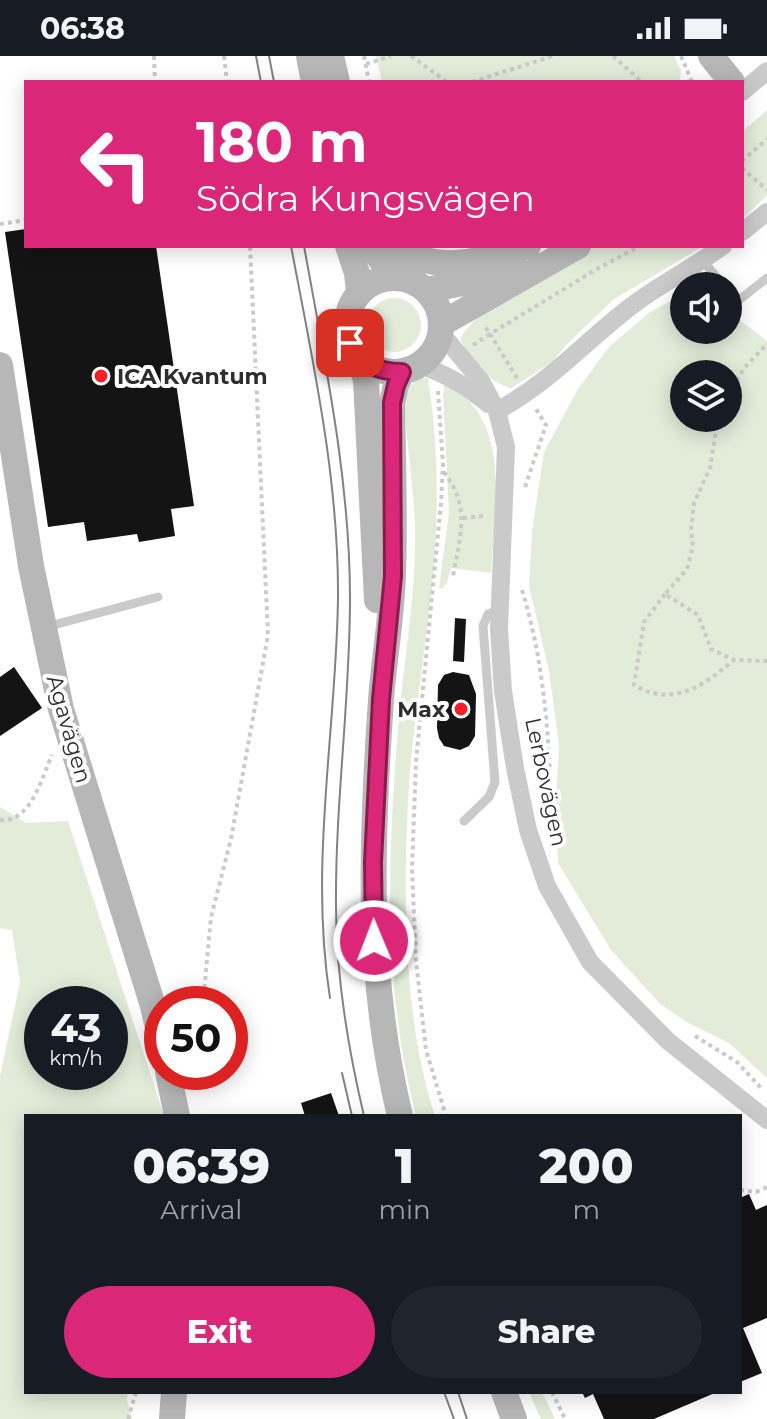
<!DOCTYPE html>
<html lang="en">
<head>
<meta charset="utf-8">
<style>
  body { margin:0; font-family:Montserrat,sans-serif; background:#20242c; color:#f1f3f6; height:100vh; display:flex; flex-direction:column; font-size:30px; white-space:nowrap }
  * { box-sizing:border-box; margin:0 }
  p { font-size:26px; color:#9ea1a6 }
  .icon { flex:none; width:44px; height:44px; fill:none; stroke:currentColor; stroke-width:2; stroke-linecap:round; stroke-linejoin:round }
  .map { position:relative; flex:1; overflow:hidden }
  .panel { position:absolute; left:24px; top:1058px; width:718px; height:280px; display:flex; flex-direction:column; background:#171b24; border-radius:0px; box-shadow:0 4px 20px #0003 }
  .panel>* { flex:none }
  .top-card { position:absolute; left:24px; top:24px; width:720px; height:168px; border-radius:0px; box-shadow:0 4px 20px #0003; background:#db2777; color:#fff; overflow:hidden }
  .buttons { position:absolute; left:670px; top:216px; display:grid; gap:16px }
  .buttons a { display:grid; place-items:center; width:72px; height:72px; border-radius:50%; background:#171b24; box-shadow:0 4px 20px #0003; font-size:40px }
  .speed { position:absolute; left:24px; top:930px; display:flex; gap:16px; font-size:40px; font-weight:700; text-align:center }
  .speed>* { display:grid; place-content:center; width:104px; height:104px; border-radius:50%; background:#171b24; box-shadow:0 4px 20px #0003; line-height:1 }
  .speed small { font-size:20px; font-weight:400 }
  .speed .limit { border:12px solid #d22; background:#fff; color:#111 }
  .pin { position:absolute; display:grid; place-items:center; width:68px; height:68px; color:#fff; margin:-34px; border-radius:16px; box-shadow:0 4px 12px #0006 }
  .me { position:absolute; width:88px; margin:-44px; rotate:359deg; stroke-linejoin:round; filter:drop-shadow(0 0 6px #0008) }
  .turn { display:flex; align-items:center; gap:28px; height:168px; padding:0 40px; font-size:36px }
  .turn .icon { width:104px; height:104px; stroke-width:2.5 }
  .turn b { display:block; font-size:56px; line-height:68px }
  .eta { display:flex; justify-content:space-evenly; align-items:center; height:136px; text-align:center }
  .eta b { font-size:48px; font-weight:800; line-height:56px }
  .cta { display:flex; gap:16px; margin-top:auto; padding:16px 40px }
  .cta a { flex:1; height:92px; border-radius:48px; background:#db2777; color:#fff; font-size:32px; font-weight:800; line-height:92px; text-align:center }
  .cta a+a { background:#20242c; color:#f1f3f6 }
  .status { display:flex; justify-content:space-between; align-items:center; height:56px; padding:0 40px; background:#171b24; direction:ltr }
  .status svg { height:22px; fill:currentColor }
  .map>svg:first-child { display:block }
</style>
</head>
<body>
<div class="status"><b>06:38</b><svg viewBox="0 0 49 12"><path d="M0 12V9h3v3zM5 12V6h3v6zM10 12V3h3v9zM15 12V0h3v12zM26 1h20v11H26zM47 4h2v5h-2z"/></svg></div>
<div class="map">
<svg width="767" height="1363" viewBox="0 0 767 1363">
  <rect width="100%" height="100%" fill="#fff"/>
  <path fill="#e2ecd9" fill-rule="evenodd" d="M 376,0 L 674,0 L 681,14 L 680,26 L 382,26 Z
    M 767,54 L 767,139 L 746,160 L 742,160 L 742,76 Z
    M 596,190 L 702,191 L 614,243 L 566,289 L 552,306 L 511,332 C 487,326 472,304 460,283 C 479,246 558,211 596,190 Z
    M 684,238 L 684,274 L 728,274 L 728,255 L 767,285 L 767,1022 L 729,987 L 685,965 L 659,947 L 611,894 L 558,807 L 556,743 L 559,688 L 549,615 L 529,530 L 532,476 L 544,396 L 578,333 L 609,291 L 650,256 ZM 684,318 L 728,318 L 728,362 L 684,362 Z
    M367 269a27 27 0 1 1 54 0a27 27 0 1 1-54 0Z
    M 419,321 L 428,322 C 438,387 439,456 433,522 C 426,591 414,659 409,728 C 403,833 402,959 435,1060 L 416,1060 C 381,926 388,787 400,650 C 406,592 417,525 415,468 C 413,428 407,387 404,347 L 410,330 Z
    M 445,327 C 514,363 494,452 491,517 L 451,512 L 447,527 L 442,533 L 439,532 L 449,456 L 443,337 Z
    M 0,751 L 26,767 L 68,765 L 164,1060 L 26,1060 L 26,1336 L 128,1336 L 127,1344 L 132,1363 L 0,1363 L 0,1020 L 20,926 L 12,874 L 0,872 ZM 42,948 L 110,948 L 110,1016 L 42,1016 Z
    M 529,1336 L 542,1336 L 555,1363 L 541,1363 Z"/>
  <path fill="#141414" d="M 26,173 L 26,190 L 156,190 L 194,450 L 171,453 L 175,480 L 139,486 L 137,478 L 87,485 L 84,466 L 48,471 L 5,176 Z
    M 455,562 L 466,563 L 464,606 L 453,605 Z
    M 14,611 L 42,652 L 0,680 L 0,621 Z
    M 453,616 L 469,619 L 476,638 L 475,680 L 469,690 L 460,694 L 444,690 L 439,682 L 437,672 L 438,629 L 444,619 Z
    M 331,1037 L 339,1060 L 305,1060 L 301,1047 Z
    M 749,1138 L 756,1154 L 767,1149 L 767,1262 L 743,1272 L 762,1317 L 740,1326 L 740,1142 Z
    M 582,1336 L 717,1336 L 654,1363 L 604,1363 L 593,1338 L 585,1342 Z"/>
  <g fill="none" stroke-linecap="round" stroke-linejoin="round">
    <path stroke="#cacaca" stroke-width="4" stroke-dasharray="4 4" stroke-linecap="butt" d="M 154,0 L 155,26
      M 224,0 L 227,26
      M 364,0 L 369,26
      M 411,0 L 447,26
      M 613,0 L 642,26
      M 681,0 L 692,26
      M 366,8 L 391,0
      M 472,26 L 553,0
      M 742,105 L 767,83
      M 742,112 L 767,134
      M 0,168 L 26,164
      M 473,289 L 490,278 L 484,269
      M 517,322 L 490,278 L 597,213 L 640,190
      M 438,335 L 443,408 L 441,447 L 416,705 L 412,812 L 416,905 L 426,994 L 446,1060
      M 728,338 L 745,311 L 767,288
      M 718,362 L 710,412 L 694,447 L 691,473 L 693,490 L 687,513 L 665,538 L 698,559 L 711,593 L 734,604 L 767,605
      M 444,416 C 471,451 460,481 453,520
      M 525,431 L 546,369 L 536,353
      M 463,462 L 484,460
      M 522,534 C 547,615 550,698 552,782
      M 665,538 L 644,566 L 634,629 C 673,652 703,630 734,604
      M 0,764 C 31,767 42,721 52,699
      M 203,948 L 211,861 L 231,783 L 268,579 L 250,190
      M 695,980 L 737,1006 L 762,1033
      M 196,1030 L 197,1016
      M 740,1134 L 756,1136 L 767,1131
      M 552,1336 L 565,1363
      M 128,1363 L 136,1336"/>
    <path stroke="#cacaca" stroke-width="9" d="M 703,205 L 724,230
      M 728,234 L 739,244 L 767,222
      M 46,571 L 158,541
      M 464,765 L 489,741 L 495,726 L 483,570 L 488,558 L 499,554"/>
    <path stroke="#cacaca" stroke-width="18" d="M 742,36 L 767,15
      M 742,176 L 767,156
      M 441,277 L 481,325 L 497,355 L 506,391 L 499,573 L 503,635 L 515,712 L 528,774 L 547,830 L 590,906 L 668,985 L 767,1064
      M 420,309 C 446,318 467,330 488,348
      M 497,355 C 553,324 585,285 634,248 C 662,227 694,211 723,190"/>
    <path stroke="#b7b7b7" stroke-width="26" d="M 309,0 L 314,26
      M 331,0 L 337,26
      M 711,0 L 732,26
      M 348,190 L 357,217 L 359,237
      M 371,190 L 382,205 L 402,222
      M 397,190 C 439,221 483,203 528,190
      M347 269a47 47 0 1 1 94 0a47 47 0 1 1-94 0Z
      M 426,234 L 469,226 L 513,206
      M 441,268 L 578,190
      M 359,301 L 366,324 L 377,544
      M 0,309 L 31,510 L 61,653 L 153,950 L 162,989
      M 168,1016 L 177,1060
      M 400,1060 C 366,919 371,787 381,644 C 384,602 392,560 393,517 C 395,461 393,404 392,347 L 396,329 L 402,316
      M 504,1336 L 514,1363
      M 172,1363 L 174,1336"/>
    <path stroke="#828282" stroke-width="2" d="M 256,0 L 261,26
      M 269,0 L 274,26
      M 291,190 C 313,306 339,424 338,543 C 336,676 309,809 330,942
      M 304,190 C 325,307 350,423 350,543 C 350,646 335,748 336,851 C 336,922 348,992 364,1060
      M 342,1017 L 352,1060
      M 444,1336 L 454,1363
      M 458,1336 L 467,1363"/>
  </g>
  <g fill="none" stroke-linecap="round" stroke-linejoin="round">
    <g stroke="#8e194d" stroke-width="20">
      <path id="route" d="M 350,287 C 362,309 378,316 402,316 L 396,329 L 392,347 L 393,520 L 381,643 L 373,806 L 374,885"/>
    </g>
    <use href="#route" stroke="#db2777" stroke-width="14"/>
  </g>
  <g fill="#f32028" stroke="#fff" stroke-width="3">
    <circle cx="101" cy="320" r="8"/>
    <circle cx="461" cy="653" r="8"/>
  </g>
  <g text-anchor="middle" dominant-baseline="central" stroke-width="8" stroke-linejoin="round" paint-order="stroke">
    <g font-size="22" font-weight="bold" fill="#2d2d2d" stroke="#fff" text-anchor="start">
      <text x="117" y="320">ICA Kvantum</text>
      <text x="445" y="653" text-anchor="end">Max</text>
    </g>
    <g font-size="22" fill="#2d2d2d" stroke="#fff">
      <text transform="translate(69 673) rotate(74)">Agavägen</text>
      <text transform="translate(546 726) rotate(78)">Lerbovägen</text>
    </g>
  </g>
</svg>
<div class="buttons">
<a><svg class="icon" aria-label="sound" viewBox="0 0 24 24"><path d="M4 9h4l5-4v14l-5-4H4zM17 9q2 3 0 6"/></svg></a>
<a><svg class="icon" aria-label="layers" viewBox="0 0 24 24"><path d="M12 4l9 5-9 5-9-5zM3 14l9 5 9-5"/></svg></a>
</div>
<div class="speed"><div>43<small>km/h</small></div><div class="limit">50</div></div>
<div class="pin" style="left:350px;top:287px;background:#d93025"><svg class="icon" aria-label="arrive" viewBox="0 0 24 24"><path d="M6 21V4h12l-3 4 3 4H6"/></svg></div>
<svg class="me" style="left:374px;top:885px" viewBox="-20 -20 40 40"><circle r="17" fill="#db2777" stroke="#fff" stroke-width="3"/><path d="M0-11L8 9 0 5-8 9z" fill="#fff"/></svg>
<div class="top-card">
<div class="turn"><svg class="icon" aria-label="left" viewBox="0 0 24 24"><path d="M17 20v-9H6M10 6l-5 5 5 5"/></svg><div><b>180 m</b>Södra Kungsvägen</div></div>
</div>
<section class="panel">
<div class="eta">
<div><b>06:39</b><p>Arrival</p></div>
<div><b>1</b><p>min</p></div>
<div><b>200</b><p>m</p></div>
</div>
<div class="cta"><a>Exit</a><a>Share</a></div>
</section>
</div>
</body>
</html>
